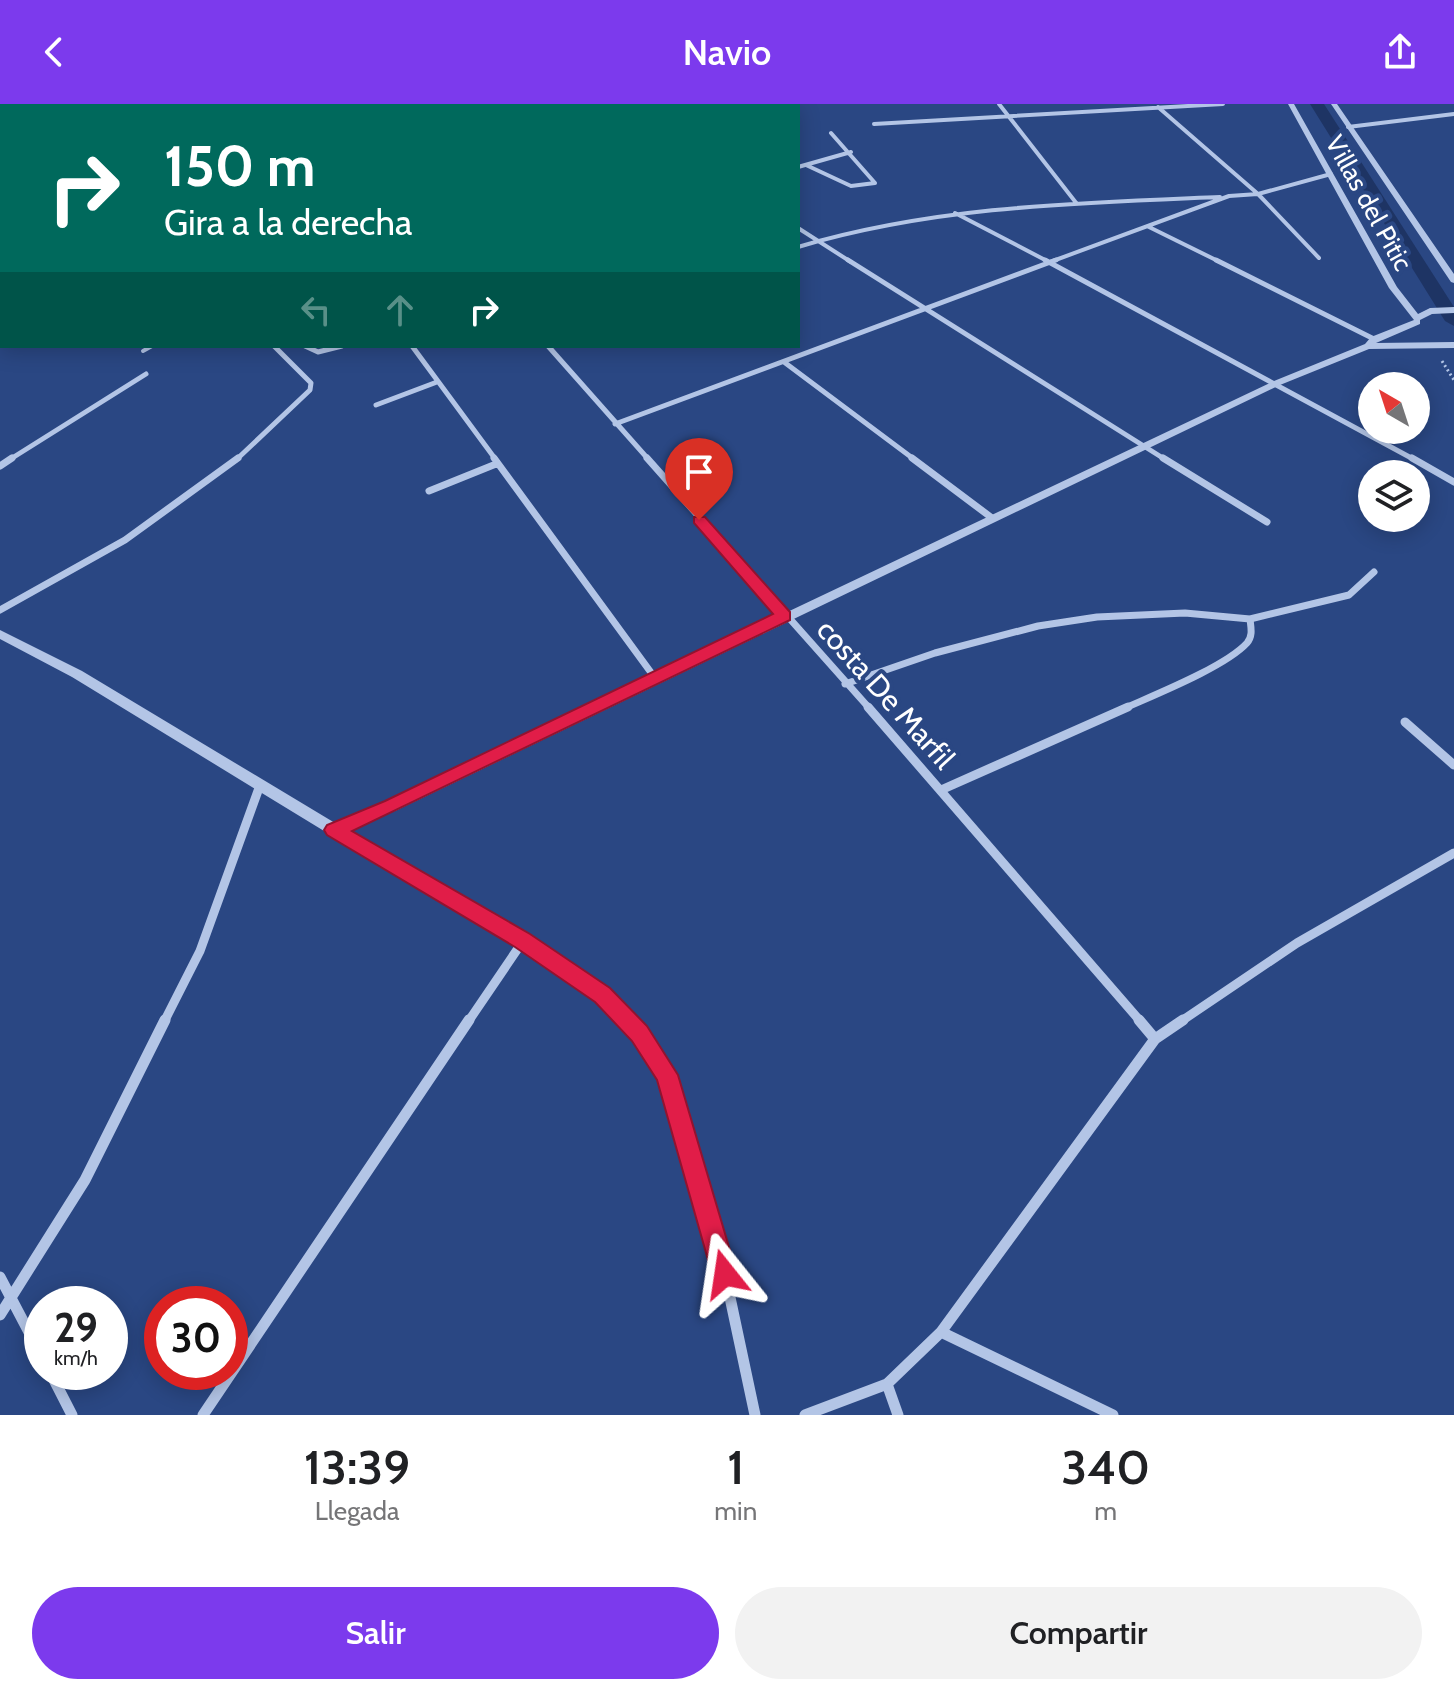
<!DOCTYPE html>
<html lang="es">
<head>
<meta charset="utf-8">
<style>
  body { margin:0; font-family:Cabin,sans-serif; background:#f2f2f2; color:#202124; height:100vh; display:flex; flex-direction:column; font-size:30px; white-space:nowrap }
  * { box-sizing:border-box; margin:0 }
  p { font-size:26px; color:#757577 }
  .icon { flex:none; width:44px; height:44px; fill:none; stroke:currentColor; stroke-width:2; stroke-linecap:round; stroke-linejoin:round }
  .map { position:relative; height:1311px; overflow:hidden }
  .sheet { display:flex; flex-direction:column; background:#fff; flex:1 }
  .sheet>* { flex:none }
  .banner { position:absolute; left:0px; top:0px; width:800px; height:244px; box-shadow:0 4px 20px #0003; background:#00695c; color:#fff; overflow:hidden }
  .needle { width:52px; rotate:321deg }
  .tools { position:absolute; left:1358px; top:268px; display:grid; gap:16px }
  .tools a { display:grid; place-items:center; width:72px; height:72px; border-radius:50%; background:#fff; box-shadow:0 4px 20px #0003; font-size:40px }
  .speed { position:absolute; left:24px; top:1182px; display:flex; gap:16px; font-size:40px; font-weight:700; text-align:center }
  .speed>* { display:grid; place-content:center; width:104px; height:104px; border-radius:50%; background:#fff; box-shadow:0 4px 20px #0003; line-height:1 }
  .speed small { font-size:20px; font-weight:400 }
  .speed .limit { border:12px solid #d22; background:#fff; color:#111 }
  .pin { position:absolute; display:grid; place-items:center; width:68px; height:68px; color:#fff; margin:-82px -34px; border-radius:50% 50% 50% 0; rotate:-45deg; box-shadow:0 0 8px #0007 }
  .pin .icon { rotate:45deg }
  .me { position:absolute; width:88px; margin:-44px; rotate:345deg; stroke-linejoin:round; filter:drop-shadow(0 0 6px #0008) }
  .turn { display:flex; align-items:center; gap:28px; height:168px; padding:0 32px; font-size:36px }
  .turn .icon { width:104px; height:104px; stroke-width:2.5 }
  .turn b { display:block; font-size:56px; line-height:68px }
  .lanes { display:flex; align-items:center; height:76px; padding:0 32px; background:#0003; justify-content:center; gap:40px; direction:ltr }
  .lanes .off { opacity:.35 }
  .eta { display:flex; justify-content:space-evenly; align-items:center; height:136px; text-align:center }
  .eta b { font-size:48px; font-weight:600; line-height:56px }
  .cta { display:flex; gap:16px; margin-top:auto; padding:16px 32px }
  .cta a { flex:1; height:92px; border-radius:48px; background:#7c3aed; color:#fff; font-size:32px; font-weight:600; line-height:92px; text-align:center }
  .cta a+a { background:#f2f2f2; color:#202124 }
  header { display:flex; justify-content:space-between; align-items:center; height:104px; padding:0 32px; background:#7c3aed; color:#fff; font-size:36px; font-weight:600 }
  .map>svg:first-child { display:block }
</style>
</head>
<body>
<header><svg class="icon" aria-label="back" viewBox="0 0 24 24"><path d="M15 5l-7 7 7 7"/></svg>Navio<svg class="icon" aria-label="share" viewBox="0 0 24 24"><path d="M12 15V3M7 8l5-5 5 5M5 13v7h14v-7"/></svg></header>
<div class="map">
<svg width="1454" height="1311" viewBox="0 0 1454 1311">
  <rect width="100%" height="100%" fill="#2a4783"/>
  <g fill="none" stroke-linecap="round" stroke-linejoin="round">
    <path fill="#1e3464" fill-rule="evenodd" d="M 1310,0 L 1324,0 L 1454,203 L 1454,222 L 1445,217 Z"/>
    <path stroke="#b3c5e6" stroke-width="3" stroke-dasharray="2 3" stroke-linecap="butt" d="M 1442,257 L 1454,276"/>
    <path stroke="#b3c5e6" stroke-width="4" d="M 143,247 L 152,242"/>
    <path stroke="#b3c5e6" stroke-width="4" d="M 169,0 L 172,2
      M 594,0 L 598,2
      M 999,0 L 1077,100
      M 330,2 L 341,0
      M 615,2 L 621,0
      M 749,2 L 753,0
      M 1158,3 L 1258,90 L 1319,154
      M 874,20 L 1223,0
      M 1348,23 L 1454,10
      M 806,61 L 851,82 L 875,79 L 831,29
      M 798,63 L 851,48
      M 955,109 L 1049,158
      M 1149,123 L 1220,158
      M 798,124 L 851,158
      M 798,143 C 936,102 1077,99 1220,93
      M 1050,158 L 1229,92 L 1258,90 L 1331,70"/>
    <path stroke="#b3c5e6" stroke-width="5" d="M 848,156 L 1166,356
      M 1045,156 L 1415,356
      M 1216,156 L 1374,235
      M 305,242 L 318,248 L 342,242
      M 412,242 L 496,356
      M 548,242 L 649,356
      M 784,258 L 915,356
      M 376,301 L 437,278
      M 615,320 L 1056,156
      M 9,356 L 146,270
      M 236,356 L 310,286 L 311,279 L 274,242"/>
    <path stroke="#b3c5e6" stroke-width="7" d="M 494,354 L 655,574
      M 647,354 L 870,605
      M 912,354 L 992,414
      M 1163,354 L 1267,418
      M 1412,354 L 1454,378
      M 0,362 L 12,354
      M 429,387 L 496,360
      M 0,506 L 125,436 L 238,354
      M 845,580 L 935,549 L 1038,522 L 1097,513 L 1185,509 L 1250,515 L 1349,491 L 1374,468
      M 1123,605 C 1154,591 1225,563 1247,539 C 1253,532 1251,524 1250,515"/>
    <path stroke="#b3c5e6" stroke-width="9" d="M 868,603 L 1141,918
      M 1405,618 L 1454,661
      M 941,686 L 1128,603
      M 334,726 C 426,780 555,842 628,918
      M 164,918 L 200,847 L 259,684
      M 468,918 L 523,837
      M 1180,918 L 1297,839 L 1454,749"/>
    <path stroke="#b3c5e6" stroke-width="11" d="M 626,916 L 667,971 L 725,1170 L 755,1311
      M 1139,916 L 1155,935
      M 0,1173 L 42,1253
      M 0,1211 L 85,1076 L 165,916
      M 941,1228 L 1113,1311
      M 50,1268 L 72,1311
      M 887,1280 L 898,1311
      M 203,1311 L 469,916
      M 805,1311 L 887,1280 L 941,1228 L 1155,935 L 1183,916"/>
    <path fill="#b3c5e6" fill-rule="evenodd" d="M 1288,0 L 1294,0 L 1397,183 L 1418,210 L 1430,204 L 1454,203 L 1454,209 L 1432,210 L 1420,216 L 1420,220 L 1376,239 L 1454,238 L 1454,244 L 1369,245 L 1280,281 L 397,706 L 339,730 L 334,732 L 329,730 L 72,573 L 0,535 L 0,526 L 82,567 L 335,719 L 387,698 L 1274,277 L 1365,240 L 1371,233 L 1414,216 L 1389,184 Z
      M 1331,0 L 1337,0 L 1454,170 L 1454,179 L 1451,178 Z"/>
  </g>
  <path fill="#e11d48" stroke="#92132f" stroke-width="2" d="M 694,413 L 705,413 L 790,508 L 790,516 L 352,727 L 530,830 L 610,884 L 647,922 L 678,971 L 737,1170 L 734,1179 L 725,1183 L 716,1179 L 712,1170 L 657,976 L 632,937 L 595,898 L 515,843 L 327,731 L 324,726 L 327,721 L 385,697 L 773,510 L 694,419 Z"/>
  <g text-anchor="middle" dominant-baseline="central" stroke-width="8" stroke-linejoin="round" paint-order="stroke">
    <g font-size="26" fill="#fff" stroke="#2a4783">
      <text transform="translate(1369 99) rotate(61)">Villas del Pitic</text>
    </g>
    <g font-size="30" fill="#fff" stroke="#2a4783">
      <text transform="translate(886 590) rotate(48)">costa De Marfil</text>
    </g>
  </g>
</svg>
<div class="tools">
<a><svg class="needle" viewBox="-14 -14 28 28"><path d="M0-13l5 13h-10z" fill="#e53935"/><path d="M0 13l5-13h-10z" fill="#757577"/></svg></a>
<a><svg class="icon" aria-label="layers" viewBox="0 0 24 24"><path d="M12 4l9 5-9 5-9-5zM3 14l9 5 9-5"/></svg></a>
</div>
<div class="speed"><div>29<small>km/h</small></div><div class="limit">30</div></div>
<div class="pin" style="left:699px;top:416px;background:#d93025"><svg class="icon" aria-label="arrive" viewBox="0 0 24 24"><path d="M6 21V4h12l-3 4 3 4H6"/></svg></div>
<svg class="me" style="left:725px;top:1170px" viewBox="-20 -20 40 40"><path d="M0-17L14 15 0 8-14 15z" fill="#e11d48" stroke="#fff" stroke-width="4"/></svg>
<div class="banner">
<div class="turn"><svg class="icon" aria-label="right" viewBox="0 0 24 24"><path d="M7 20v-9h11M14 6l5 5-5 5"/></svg><div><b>150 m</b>Gira a la derecha</div></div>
<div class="lanes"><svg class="icon off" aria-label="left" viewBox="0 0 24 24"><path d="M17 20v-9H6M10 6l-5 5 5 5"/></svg><svg class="icon off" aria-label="ahead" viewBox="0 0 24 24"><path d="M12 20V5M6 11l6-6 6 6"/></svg><svg class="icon" aria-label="right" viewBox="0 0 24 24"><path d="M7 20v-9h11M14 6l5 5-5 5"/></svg></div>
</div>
</div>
<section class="sheet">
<div class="eta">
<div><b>13:39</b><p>Llegada</p></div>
<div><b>1</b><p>min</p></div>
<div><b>340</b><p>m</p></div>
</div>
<div class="cta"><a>Salir</a><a>Compartir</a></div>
</section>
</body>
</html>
